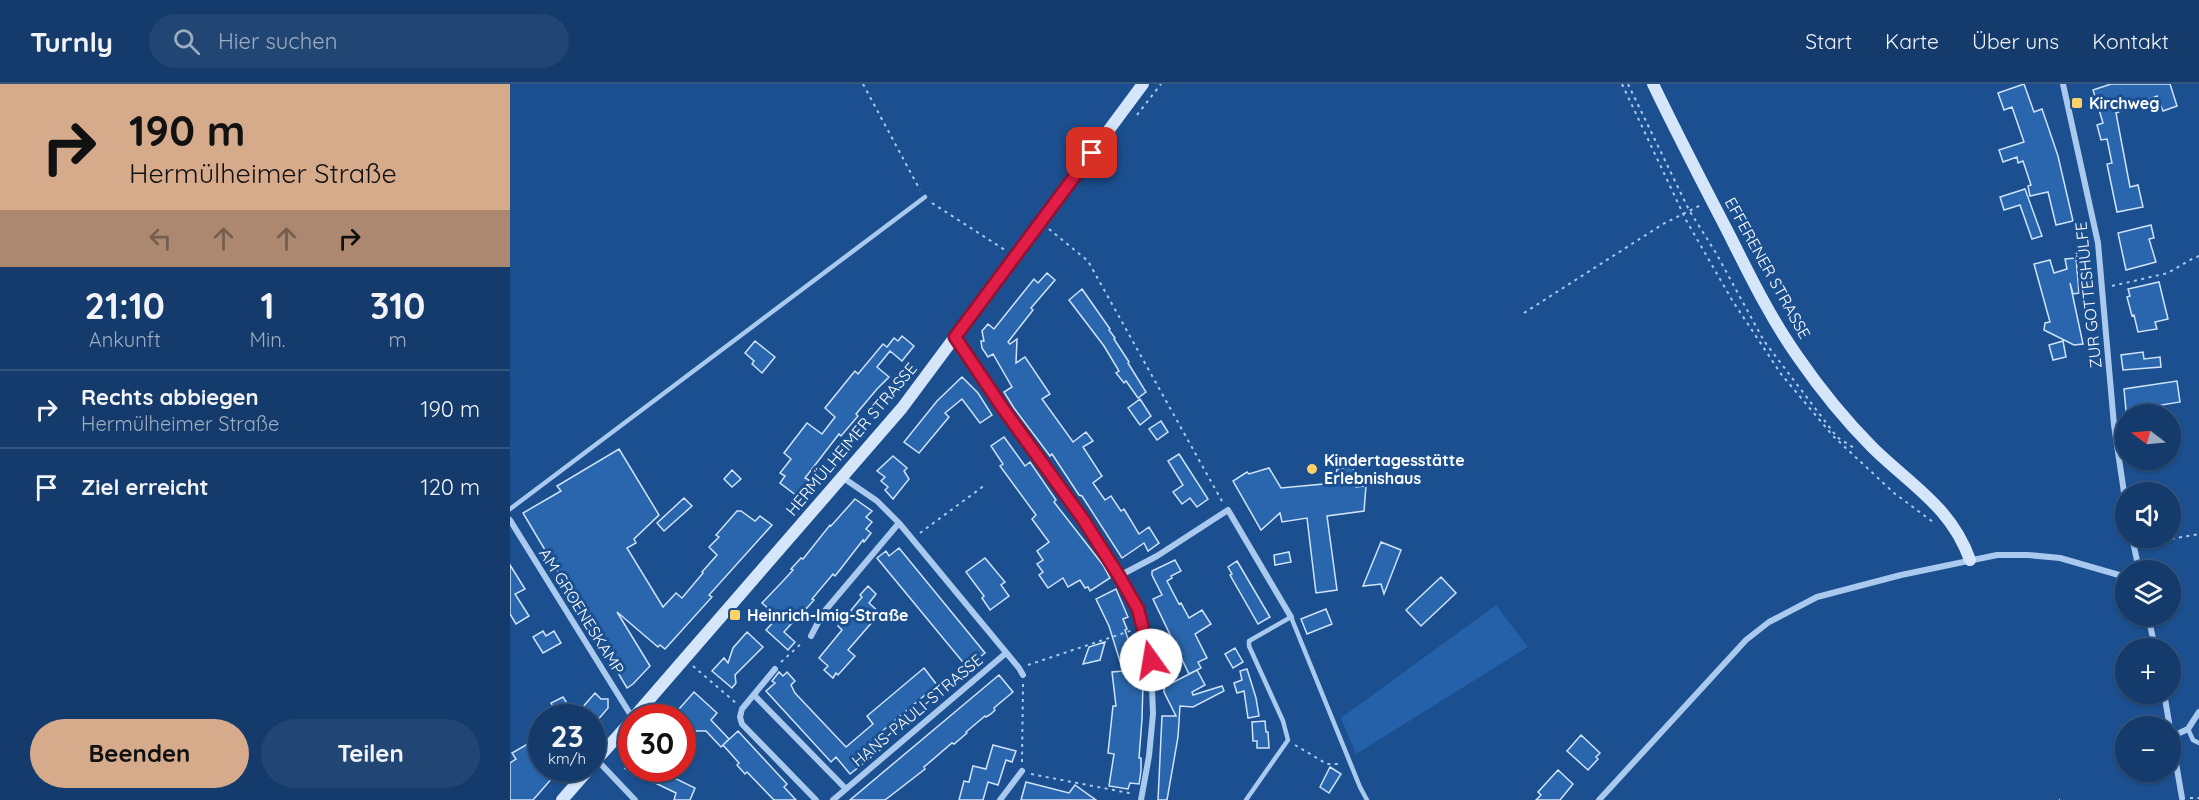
<!DOCTYPE html>
<html lang="de">
<head>
<meta charset="utf-8">
<style>
  body { margin:0; font-family:Quicksand,sans-serif; background:#214673; color:#f1f3f6; height:100vh; display:flex; flex-direction:column; font-size:22px; white-space:nowrap }
  * { box-sizing:border-box; margin:0 }
  p { font-size:20px; color:#9dadc1 }
  .icon { flex:none; width:33px; height:33px; fill:none; stroke:currentColor; stroke-width:2; stroke-linecap:round; stroke-linejoin:round }
  .map { position:relative; flex:1; overflow:hidden }
  .side { display:flex; flex-direction:column; background:#143b6b; width:510px }
  .side>* { flex:none }
  .guide { background:#d6ab8b; color:#111; overflow:hidden }
  .needle { width:39px; rotate:286deg }
  .controls { position:absolute; left:1605px; top:320px; display:grid; gap:12px }
  .controls a { display:grid; place-items:center; width:66px; height:66px; border-radius:50%; background:#143b6b; box-shadow:0 2px 4px #0004,0 0 0 2px #33557e; font-size:30px }
  .speed { position:absolute; left:18px; top:620px; display:flex; gap:12px; font-size:30px; font-weight:700; text-align:center }
  .speed>* { display:grid; place-content:center; width:78px; height:78px; border-radius:50%; background:#143b6b; box-shadow:0 2px 4px #0004,0 0 0 2px #33557e; line-height:1 }
  .speed small { font-size:15px; font-weight:400 }
  .speed .limit { border:9px solid #d22; background:#fff; color:#111 }
  .pin { position:absolute; display:grid; place-items:center; width:51px; height:51px; color:#fff; margin:-26px; border-radius:12px; box-shadow:0 3px 9px #0006 }
  .me { position:absolute; width:66px; margin:-33px; rotate:347deg; stroke-linejoin:round; filter:drop-shadow(0 0 4px #0008) }
  .turn { display:flex; align-items:center; gap:21px; height:126px; padding:0 30px; font-size:27px }
  .turn .icon { width:78px; height:78px; stroke-width:2.5 }
  .turn b { display:block; font-size:42px; line-height:51px }
  .lanes { display:flex; align-items:center; height:57px; padding:0 30px; background:#0003; justify-content:center; gap:30px; direction:ltr }
  .lanes .off { opacity:.35 }
  .eta { display:flex; justify-content:space-evenly; align-items:center; height:102px; text-align:center }
  .eta b { font-size:36px; font-weight:700; line-height:42px }
  .primary-button { display:flex; gap:12px; margin-top:auto; padding:12px 30px }
  .primary-button a { flex:1; height:69px; border-radius:36px; background:#d6ab8b; color:#111; font-size:24px; font-weight:700; line-height:69px; text-align:center }
  .primary-button a+a { background:#214673; color:#f1f3f6 }
  ul { padding:0; list-style:none }
  li { display:flex; align-items:center; gap:18px; height:78px; padding:0 30px; border-top:2px solid #33557e }
  li div { flex:1 }
  li b { display:block; font-size:22px }
  li em { font-style:normal }
  header { display:flex; align-items:center; gap:36px; box-sizing:border-box; height:84px; padding:0 30px; background:#143b6b; border-bottom:2px solid #33557e }
  header strong { font-size:28px }
  nav { display:flex; gap:33px; margin-inline-start:auto; font-size:21px }
  .search { width:420px; height:54px; background:#214673; display:flex; align-items:center; gap:15px; box-sizing:border-box; padding:0 21px; border-radius:33px; color:#9dadc1; font-size:22px }
  main { display:flex; flex:1; min-height:0 }
  .map>svg:first-child { display:block }
</style>
</head>
<body>
<header>
<strong>Turnly</strong>
<div class="search"><svg class="icon" aria-label="search" viewBox="0 0 24 24"><circle cx="10" cy="10" r="6"/><path d="M15 15l6 6"/></svg>Hier suchen</div>
<nav><a>Start</a><a>Karte</a><a>Über uns</a><a>Kontakt</a></nav>
</header>
<main>
<section class="side">
<div class="guide">
<div class="turn"><svg class="icon" aria-label="right" viewBox="0 0 24 24"><path d="M7 20v-9h11M14 6l5 5-5 5"/></svg><div><b>190 m</b>Hermülheimer Straße</div></div>
<div class="lanes"><svg class="icon off" aria-label="left" viewBox="0 0 24 24"><path d="M17 20v-9H6M10 6l-5 5 5 5"/></svg><svg class="icon off" aria-label="ahead" viewBox="0 0 24 24"><path d="M12 20V5M6 11l6-6 6 6"/></svg><svg class="icon off" aria-label="ahead" viewBox="0 0 24 24"><path d="M12 20V5M6 11l6-6 6 6"/></svg><svg class="icon" aria-label="right" viewBox="0 0 24 24"><path d="M7 20v-9h11M14 6l5 5-5 5"/></svg></div>
</div>
<div class="eta">
<div><b>21:10</b><p>Ankunft</p></div>
<div><b>1</b><p>Min.</p></div>
<div><b>310</b><p>m</p></div>
</div>
<ul>
<li><svg class="icon" aria-label="right" viewBox="0 0 24 24"><path d="M7 20v-9h11M14 6l5 5-5 5"/></svg><div><b>Rechts abbiegen</b><p>Hermülheimer Straße</p></div><em>190 m</em></li>
<li><svg class="icon" aria-label="arrive" viewBox="0 0 24 24"><path d="M6 21V4h12l-3 4 3 4H6"/></svg><div><b>Ziel erreicht</b></div><em>120 m</em></li>
</ul>
<div class="primary-button"><a>Beenden</a><a>Teilen</a></div>
</section>
<div class="map">
<svg width="1689" height="716" viewBox="0 0 1689 716">
  <rect width="100%" height="100%" fill="#1b4f8f"/>
  <path fill="#2461a8" d="M 986,521 L 1018,563 L 846,670 L 831,634 Z"/>
  <path fill="#2a66ad" stroke="#cfe3fa" stroke-width="1.5" d="M 1514,0 L 1524,28 L 1532,25 L 1548,72 L 1563,137 L 1546,141 L 1538,108 L 1520,112 L 1518,102 L 1521,101 L 1513,77 L 1508,79 L 1507,73 L 1493,78 L 1489,66 L 1514,58 L 1502,23 L 1494,26 L 1488,9 Z
    M 1601,0 L 1660,0 L 1667,22 L 1653,27 L 1647,12 L 1606,29 L 1620,103 L 1628,101 L 1633,123 L 1607,128 L 1597,80 L 1602,79 L 1597,55 L 1591,56 L 1587,41 L 1593,39 L 1583,6 Z
    M 1515,105 L 1532,152 L 1522,155 L 1510,121 L 1494,126 L 1490,113 Z
    M 1641,141 L 1644,154 L 1639,155 L 1646,178 L 1616,186 L 1608,149 Z
    M 1566,174 L 1569,209 L 1563,210 L 1560,199 L 1573,260 L 1564,261 L 1534,246 L 1535,239 L 1540,238 L 1524,180 L 1540,176 L 1544,189 L 1557,185 L 1555,175 Z
    M 537,189 L 545,196 L 521,224 L 523,226 L 498,258 L 500,260 L 507,255 L 506,279 L 515,273 L 540,310 L 532,315 L 563,358 L 576,348 L 583,357 L 573,363 L 592,392 L 583,399 L 595,416 L 601,412 L 611,427 L 614,425 L 629,450 L 639,443 L 649,459 L 638,467 L 634,459 L 612,474 L 572,412 L 569,411 L 542,370 L 540,372 L 504,324 L 494,308 L 502,303 L 483,270 L 478,273 L 472,264 L 471,257 L 474,257 L 472,247 L 478,240 L 484,245 L 524,195 L 528,199 Z
    M 1649,198 L 1658,235 L 1645,238 L 1647,245 L 1628,248 L 1624,231 L 1622,232 L 1617,213 L 1620,212 L 1618,205 Z
    M 572,205 L 600,245 L 599,246 L 605,254 L 604,255 L 619,278 L 618,279 L 636,308 L 628,314 L 616,297 L 614,299 L 606,289 L 609,287 L 594,262 L 559,216 Z
    M 392,252 L 404,262 L 392,277 L 380,267 L 367,283 L 379,293 L 367,305 L 346,330 L 348,332 L 331,352 L 329,350 L 295,394 L 299,396 L 287,412 L 270,399 L 275,392 L 270,389 L 281,375 L 274,369 L 297,339 L 312,350 L 325,333 L 315,324 L 340,293 L 345,287 L 348,290 L 373,260 L 377,263 L 384,254 L 388,257 Z
    M 245,257 L 265,273 L 252,289 L 242,280 L 244,277 L 235,269 Z
    M 1553,257 L 1556,273 L 1543,276 L 1539,261 Z
    M 1633,268 L 1634,275 L 1650,273 L 1651,283 L 1613,286 L 1611,271 Z
    M 452,293 L 468,309 L 482,331 L 470,339 L 452,315 L 435,329 L 439,333 L 409,369 L 394,358 L 427,317 Z
    M 1667,297 L 1670,318 L 1616,327 L 1614,305 Z
    M 630,315 L 641,332 L 630,341 L 618,324 Z
    M 651,337 L 658,348 L 647,356 L 639,345 Z
    M 494,353 L 515,382 L 520,378 L 546,416 L 544,418 L 593,481 L 600,494 L 580,507 L 578,503 L 575,504 L 570,496 L 558,503 L 553,494 L 538,504 L 529,491 L 533,488 L 527,480 L 533,476 L 527,467 L 539,458 L 522,435 L 526,431 L 490,382 L 493,380 L 481,362 Z
    M 109,365 L 149,431 L 124,455 L 126,459 L 117,464 L 153,523 L 166,509 L 172,514 L 193,489 L 192,488 L 207,471 L 199,463 L 209,453 L 206,451 L 227,427 L 231,427 L 245,437 L 250,432 L 262,441 L 199,511 L 202,513 L 155,565 L 150,561 L 148,563 L 107,528 L 140,582 L 123,600 L 117,604 L 13,429 L 51,407 L 47,402 Z
    M 669,370 L 698,415 L 687,423 L 680,414 L 672,420 L 663,408 L 673,401 L 658,377 Z
    M 383,372 L 397,384 L 394,387 L 399,395 L 383,415 L 375,406 L 378,403 L 371,397 L 375,393 L 367,387 Z
    M 843,382 L 846,403 L 856,402 L 854,427 L 817,432 L 827,506 L 806,509 L 797,434 L 772,438 L 770,429 L 751,446 L 723,397 L 737,388 L 739,390 L 759,384 L 771,404 L 824,399 L 827,385 Z
    M 222,386 L 231,395 L 222,403 L 214,395 Z
    M 174,414 L 182,422 L 154,447 L 147,439 Z
    M 345,415 L 362,427 L 356,433 L 362,438 L 356,445 L 361,449 L 354,458 L 353,456 L 329,487 L 325,492 L 323,490 L 302,515 L 304,516 L 296,525 L 295,524 L 274,548 L 285,558 L 278,566 L 256,546 L 268,533 L 252,519 L 273,497 L 283,486 L 281,485 L 291,474 L 293,475 L 320,441 L 321,442 Z
    M 871,458 L 891,466 L 874,510 L 871,500 L 853,502 Z
    M 389,464 L 475,569 L 465,577 L 469,581 L 461,588 L 367,474 L 376,467 L 379,472 Z
    M 779,468 L 781,478 L 765,481 L 764,471 Z
    M 475,474 L 495,498 L 491,501 L 499,512 L 480,526 L 472,514 L 474,512 L 456,488 Z
    M 665,476 L 671,487 L 661,492 L 662,494 L 657,497 L 669,520 L 671,519 L 679,534 L 692,526 L 701,540 L 685,550 L 697,574 L 688,578 L 691,584 L 679,590 L 643,515 L 652,511 L 642,491 L 642,487 Z
    M 727,477 L 760,533 L 748,540 L 720,491 L 722,490 L 718,483 Z
    M 0,481 L 15,505 L 5,510 L 19,532 L 6,540 L 0,530 Z
    M 931,493 L 946,509 L 911,542 L 896,526 Z
    M 358,502 L 366,510 L 359,519 L 370,529 L 338,566 L 345,572 L 328,591 L 326,589 L 323,594 L 314,586 L 318,582 L 309,574 L 332,546 L 328,542 L 352,513 L 350,511 Z
    M 606,505 L 618,533 L 613,535 L 617,545 L 615,546 L 633,600 L 632,635 L 629,674 L 631,674 L 631,687 L 629,700 L 620,699 L 618,705 L 599,702 L 604,670 L 598,669 L 603,622 L 606,622 L 602,588 L 613,587 L 599,542 L 586,515 Z
    M 816,525 L 822,540 L 797,550 L 791,535 Z
    M 33,547 L 36,552 L 44,547 L 51,559 L 33,569 L 23,553 Z
    M 237,548 L 253,563 L 225,591 L 226,599 L 222,604 L 202,587 L 214,574 L 218,579 L 223,564 Z
    M 595,558 L 590,576 L 573,580 L 579,563 Z
    M 725,564 L 733,578 L 723,584 L 715,570 Z
    M 414,584 L 427,601 L 370,649 L 372,651 L 363,658 L 370,666 L 340,690 L 326,673 L 321,678 L 256,607 L 265,599 L 262,597 L 269,588 L 273,592 L 277,588 L 285,597 L 281,601 L 285,609 L 336,663 L 363,640 L 357,632 Z
    M 737,585 L 746,614 L 749,632 L 738,634 L 734,607 L 727,609 L 724,599 L 732,596 L 730,587 Z
    M 687,586 L 695,601 L 682,608 L 683,611 L 712,602 L 714,607 L 683,623 L 670,622 L 668,653 L 657,716 L 648,716 L 652,632 L 666,632 L 654,608 L 654,603 Z
    M 489,591 L 503,608 L 484,624 L 485,626 L 481,630 L 476,633 L 475,632 L 456,648 L 457,649 L 444,660 L 442,659 L 414,683 L 415,685 L 375,716 L 340,716 Z
    M 184,608 L 207,629 L 201,636 L 219,655 L 211,663 L 196,647 L 186,647 L 172,635 L 172,633 L 162,633 Z
    M 85,609 L 91,615 L 98,615 L 98,624 L 86,638 L 71,625 Z
    M 53,613 L 60,624 L 48,631 L 41,619 Z
    M 755,637 L 756,648 L 758,648 L 759,664 L 747,664 L 747,657 L 743,657 L 742,638 Z
    M 32,643 L 32,684 L 51,684 L 23,716 L 0,716 L 0,679 L 6,675 L 2,669 L 23,657 L 19,651 Z
    M 228,647 L 277,700 L 274,703 L 286,716 L 264,716 L 237,688 L 235,690 L 227,681 L 229,679 L 213,661 Z
    M 1071,651 L 1090,669 L 1086,673 L 1088,675 L 1078,686 L 1057,667 Z
    M 483,661 L 506,667 L 502,678 L 496,676 L 488,701 L 478,698 L 473,716 L 449,716 L 454,697 L 459,698 L 463,682 L 476,685 Z
    M 820,683 L 831,690 L 819,709 L 810,703 Z
    M 114,684 L 156,684 L 154,689 L 185,704 L 180,716 L 164,716 L 166,709 Z
    M 1048,686 L 1063,700 L 1050,716 L 1026,716 L 1031,711 L 1028,708 Z
    M 516,698 L 559,709 L 565,701 L 586,716 L 511,716 Z"/>
  <g fill="none" stroke-linecap="round" stroke-linejoin="round">
    <path stroke="#a9c9ee" stroke-width="2" stroke-dasharray="3 4.5" stroke-linecap="butt" d="M 353,0 L 410,106
      M 1112,0 L 1176,136 L 1222,216 L 1271,290 L 1323,352 L 1384,409 L 1423,438
      M 1118,0 L 1179,126 L 1206,169 L 1254,257 L 1327,353 L 1344,364
      M 627,31 L 651,0
      M 422,119 L 495,166
      M 539,145 L 578,177 L 713,419
      M 1602,202 L 1658,189 L 1680,176 L 1689,172
      M 1014,229 L 1153,140 L 1191,121
      M 410,449 L 475,401
      M 1632,460 L 1689,450
      M 271,578 L 293,558
      M 518,581 L 623,546
      M 183,582 L 226,619
      M 785,661 L 817,680 L 831,680
      M 512,678 L 513,600
      M 521,690 L 624,710
      M 1680,714 L 1689,714
      M 1549,716 L 1550,716"/>
    <path stroke="#a9c9ee" stroke-width="4.5" d="M 0,425 L 415,113
      M 1678,645 L 1683,656 L 1689,659
      M 736,716 L 778,656 L 773,637 L 739,562 L 739,557 L 781,533 L 850,703 L 857,716"/>
    <path stroke="#a9c9ee" stroke-width="6" d="M 1553,0 L 1588,159 L 1604,341 L 1616,422
      M 445,253 L 492,323 L 573,435 L 628,525 L 641,576 L 643,630 L 639,672 L 631,716
      M 332,393 L 367,417 L 389,439 L 509,584 L 513,591
      M 0,436 L 122,633
      M 1622,453 L 1629,486
      M 609,492 L 647,472 L 718,426 L 781,533
      M 1638,531 L 1645,564
      M 301,552 L 313,529 L 389,439
      M 265,585 L 232,625 L 230,633 L 232,640 L 306,716
      M 1654,609 L 1672,714
      M 244,611 L 336,705
      M 1663,652 L 1678,645 L 1689,628
      M 87,676 L 125,716
      M 323,716 L 496,569
      M 490,716 L 512,687
      M 1089,716 L 1236,556 L 1259,538 L 1307,513 L 1391,491 L 1487,471 L 1518,471 L 1550,474 L 1616,493"/>
    <path stroke="#d6e6fa" stroke-width="12" d="M 1143,0 C 1167,50 1193,100 1219,150 C 1240,192 1261,235 1288,273 C 1310,305 1336,337 1363,364 C 1402,402 1441,423 1460,476
      M 124,633 L 392,324 L 633,0
      M 82,681 L 122,636
      M 52,716 L 80,684"/>
  </g>
  <g fill="none" stroke-linecap="round" stroke-linejoin="round">
    <g stroke="#92132f" stroke-width="15">
      <path id="route" d="M 582,69 L 445,253 L 492,323 L 573,435 L 609,492 L 628,525 L 641,576"/>
    </g>
    <use href="#route" stroke="#e11d48" stroke-width="10"/>
  </g>
  <g fill="#ffd166" stroke="#1b4f8f" stroke-width="2">
    <rect x="1561" y="13" width="12" height="12" rx="3"/>
    <circle cx="802" cy="385" r="6"/>
    <rect x="219" y="525" width="12" height="12" rx="3"/>
  </g>
  <g text-anchor="middle" dominant-baseline="central" stroke-width="6" stroke-linejoin="round" paint-order="stroke">
    <g font-size="16" font-weight="bold" fill="#fff" stroke="#1b4f8f" text-anchor="start">
      <text x="1579" y="19">Kirchweg</text>
      <text x="814" y="376">Kindertagesstätte<tspan x="814" dy="18">Erlebnishaus</tspan></text>
      <text x="237" y="531">Heinrich-Imig-Straße</text>
    </g>
    <g font-size="16" fill="#fff" stroke="#1b4f8f">
      <text transform="translate(1258 184) rotate(61)">EFFERENER STRASSE</text>
      <text transform="translate(1578 211) rotate(-96)">ZUR GOTTESHÜLFE</text>
      <text transform="translate(341 355) rotate(-50)">HERMÜLHEIMER STRASSE</text>
      <text transform="translate(72 527) rotate(58)">AM GROENESKAMP</text>
      <text transform="translate(407 626) rotate(-40)">HANS-PAULI-STRASSE</text>
    </g>
  </g>
</svg>
<div class="controls">
<a><svg class="needle" viewBox="-14 -14 28 28"><path d="M0-13l5 13h-10z" fill="#e53935"/><path d="M0 13l5-13h-10z" fill="#9dadc1"/></svg></a>
<a><svg class="icon" aria-label="sound" viewBox="0 0 24 24"><path d="M4 9h4l5-4v14l-5-4H4zM17 9q2 3 0 6"/></svg></a>
<a><svg class="icon" aria-label="layers" viewBox="0 0 24 24"><path d="M12 4l9 5-9 5-9-5zM3 14l9 5 9-5"/></svg></a>
<a>+</a>
<a>−</a>
</div>
<div class="speed"><div>23<small>km/h</small></div><div class="limit">30</div></div>
<div class="pin" style="left:582px;top:69px;background:#d93025"><svg class="icon" aria-label="arrive" viewBox="0 0 24 24"><path d="M6 21V4h12l-3 4 3 4H6"/></svg></div>
<svg class="me" style="left:641px;top:576px" viewBox="-20 -20 40 40"><circle r="19" fill="#fff"/><path d="M0-13L10 11 0 6-10 11z" fill="#e11d48"/></svg>
</div>
</main>
</body>
</html>
